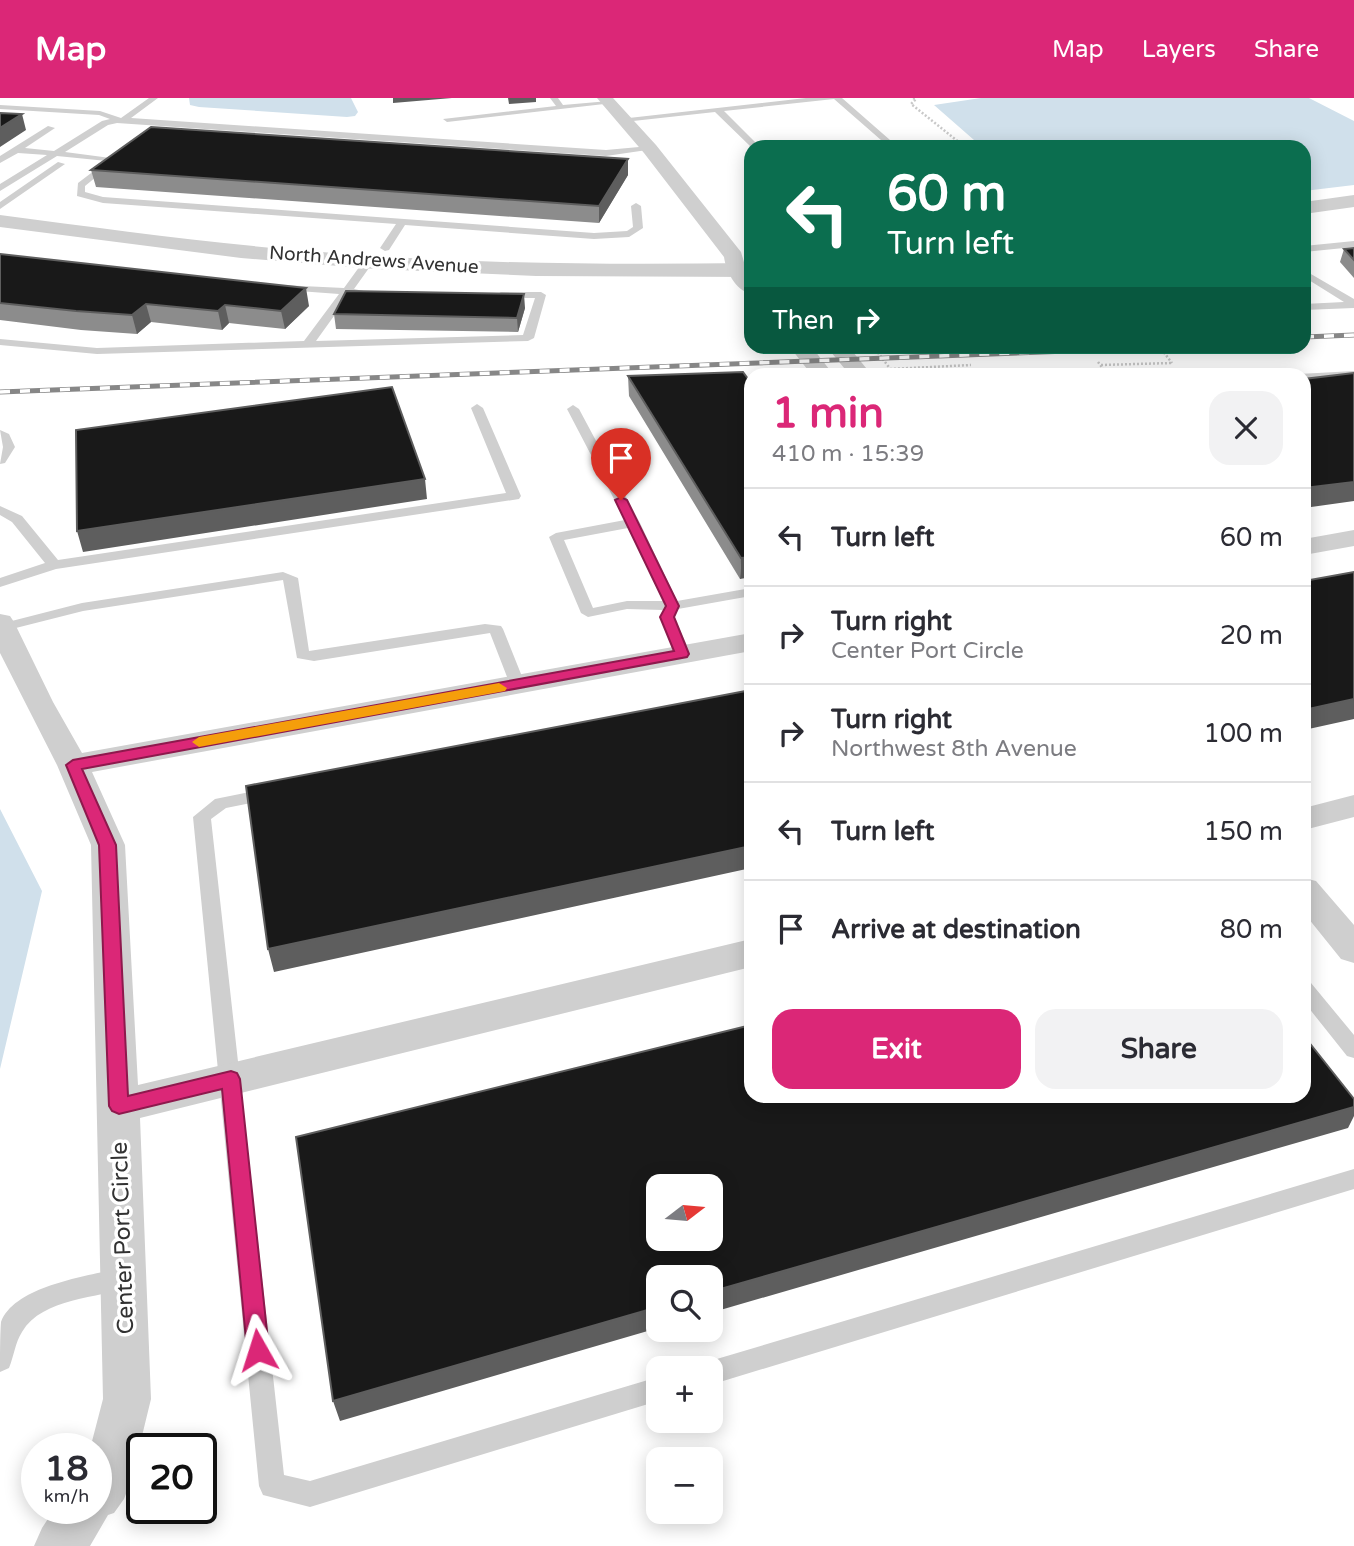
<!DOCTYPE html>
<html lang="en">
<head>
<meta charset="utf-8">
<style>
  body { margin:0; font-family:"Varela Round",sans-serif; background:#f2f2f3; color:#2b2b33; height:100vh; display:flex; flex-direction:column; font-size:26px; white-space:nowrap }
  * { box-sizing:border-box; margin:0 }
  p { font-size:23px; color:#7c7c81 }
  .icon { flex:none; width:38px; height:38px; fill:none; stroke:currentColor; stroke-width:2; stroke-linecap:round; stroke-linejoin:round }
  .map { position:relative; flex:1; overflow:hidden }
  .details { position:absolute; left:744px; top:270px; width:567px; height:735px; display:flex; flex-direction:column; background:#fff; border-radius:21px; box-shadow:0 4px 18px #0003 }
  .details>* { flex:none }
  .top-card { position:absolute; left:744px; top:42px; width:567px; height:214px; border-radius:21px; box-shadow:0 4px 18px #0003; background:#0b6e4f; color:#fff; overflow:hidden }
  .needle { width:46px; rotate:74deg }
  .tools { position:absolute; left:646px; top:1076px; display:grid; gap:14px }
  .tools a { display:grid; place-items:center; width:77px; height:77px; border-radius:14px; background:#fff; box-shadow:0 4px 18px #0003; font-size:35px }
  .speed { position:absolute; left:21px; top:1335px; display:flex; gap:14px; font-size:35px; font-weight:700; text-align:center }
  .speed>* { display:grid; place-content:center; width:91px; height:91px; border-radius:50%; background:#fff; box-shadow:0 4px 18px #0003; line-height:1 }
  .speed small { font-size:18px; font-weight:400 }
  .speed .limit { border:4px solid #111; border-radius:10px; background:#fff; color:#111 }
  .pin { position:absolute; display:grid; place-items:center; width:60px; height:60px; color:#fff; margin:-72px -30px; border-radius:50% 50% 50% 0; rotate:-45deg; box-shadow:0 0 7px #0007 }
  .pin .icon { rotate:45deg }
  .me { position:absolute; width:77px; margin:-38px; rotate:354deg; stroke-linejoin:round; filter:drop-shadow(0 0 5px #0008) }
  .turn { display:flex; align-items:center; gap:24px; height:147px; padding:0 28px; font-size:32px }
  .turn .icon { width:91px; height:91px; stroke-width:2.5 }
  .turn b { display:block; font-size:49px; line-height:60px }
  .then { display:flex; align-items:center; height:66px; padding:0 28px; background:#0003; gap:14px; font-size:26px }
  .round { display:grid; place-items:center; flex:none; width:74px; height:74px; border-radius:21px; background:#f2f2f3 }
  .headline { display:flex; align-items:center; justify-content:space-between; height:119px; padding:0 28px }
  h1 { font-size:42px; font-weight:700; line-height:52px; color:#db2777 }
  .primary-button { display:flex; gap:14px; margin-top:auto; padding:14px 28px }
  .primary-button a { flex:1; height:80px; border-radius:21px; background:#db2777; color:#fff; font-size:28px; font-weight:700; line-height:80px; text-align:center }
  .primary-button a+a { background:#f2f2f3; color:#2b2b33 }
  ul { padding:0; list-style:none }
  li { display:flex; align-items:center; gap:21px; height:98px; padding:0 28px; border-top:2px solid #e1e1e2 }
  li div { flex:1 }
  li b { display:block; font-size:26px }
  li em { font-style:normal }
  header { display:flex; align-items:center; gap:42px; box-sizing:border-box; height:98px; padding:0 35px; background:#db2777; color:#fff }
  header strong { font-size:33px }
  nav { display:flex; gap:38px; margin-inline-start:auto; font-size:24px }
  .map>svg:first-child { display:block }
</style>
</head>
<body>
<header>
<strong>Map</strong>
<nav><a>Map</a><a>Layers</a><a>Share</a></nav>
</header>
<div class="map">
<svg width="1354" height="1448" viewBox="0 0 1354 1448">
  <rect width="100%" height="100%" fill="#fff"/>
  <path fill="#d0e0eb" d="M 189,0 L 351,0 L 358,14 L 355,18 L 347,19 L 199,9 L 190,7 Z
    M 981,0 L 1309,0 L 1354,23 L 1354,87 L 1304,93 L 1304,49 L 982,49 L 934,7 Z
    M 0,711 L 42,793 L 0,971 Z"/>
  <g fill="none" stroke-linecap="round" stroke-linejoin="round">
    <path stroke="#c9c9c9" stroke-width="2.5" stroke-dasharray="2 2" stroke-linecap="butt" d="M 913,0 L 916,1 L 911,6 L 965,49
      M 873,248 L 894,276
      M 1098,264 L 1107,276
      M 1101,267 L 1172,265
      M 890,271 L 971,267"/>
    <path fill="#cfcfcf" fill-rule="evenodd" d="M 149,0 L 158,0 L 131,20 L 606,52 L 650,48 L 654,51 L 606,58 L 117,25 L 108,27 L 65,54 L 118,61 L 85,88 L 85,94 L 103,99 L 594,135 L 627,133 L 633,129 L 631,108 L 636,105 L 641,108 L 643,130 L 629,139 L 594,141 L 405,127 L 389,152 L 385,153 L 380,150 L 396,126 L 103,105 L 77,98 L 78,85 L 107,63 L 57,58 L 0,93 L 0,86 L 47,57 L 18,55 L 0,65 L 0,58 L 48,28 L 55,30 L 25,50 L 54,53 L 102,23 L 110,21 L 99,17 L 0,11 L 0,7 L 100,13 L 121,20 Z
      M 550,0 L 558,0 L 563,7 L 609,3 L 613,5 L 447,24 L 443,21 L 556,8 Z
      M 806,0 L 842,0 L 898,49 L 889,49 L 834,1 L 724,13 L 760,49 L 751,49 L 715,14 L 624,24 L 620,21 Z
      M 58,64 L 65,66 L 0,111 L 0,104 Z
      M 1354,143 L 1354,149 L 1304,154 L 1304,148 Z
      M 369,160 L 374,163 L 354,191 L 373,195 L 368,198 L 349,197 L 316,243 L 523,237 L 535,200 L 501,200 L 496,197 L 501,194 L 541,194 L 546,197 L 534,240 L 528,243 L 97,256 L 0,247 L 0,241 L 97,250 L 304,243 L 339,196 L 285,192 L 281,191 L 281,187 L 344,190 L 365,161 Z
      M 1304,172 L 1354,201 L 1354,210 L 1304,212 L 1304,206 L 1344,204 L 1304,179 Z
      M 1354,273 L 1354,279 L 1304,282 L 1304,276 L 1299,276 Z
      M 477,306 L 483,310 L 521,398 L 519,401 L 56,471 L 0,489 L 0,480 L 45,465 L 12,424 L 0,417 L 0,408 L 22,418 L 58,462 L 506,395 L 471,310 Z
      M 573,307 L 579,311 L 640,425 L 677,503 L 751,490 L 751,498 L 678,511 L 674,519 L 691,556 L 688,559 L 678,559 L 675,556 L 660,519 L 663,512 L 627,511 L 588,519 L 581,515 L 549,439 L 556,435 L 625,422 L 567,311 ZM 628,430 L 663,503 L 627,503 L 593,510 L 564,442 Z
      M 0,332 L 9,336 L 15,349 L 5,365 L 0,366 L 3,349 Z
      M 283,474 L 298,480 L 309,553 L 485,526 L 501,528 L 503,531 L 525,586 L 517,591 L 511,589 L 490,535 L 314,563 L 297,560 L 283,482 L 83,513 L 0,534 L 0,526 L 82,505 Z
      M 269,690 L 275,692 L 278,696 L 275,700 L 226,710 L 211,721 L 284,1377 L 310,1383 L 658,1279 L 658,1303 L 310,1409 L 263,1397 L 259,1388 L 193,719 L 215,701 Z
      M 1304,883 L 1311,885 L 1354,937 L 1354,960 L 1347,958 L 1304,904 Z
      M 1354,1071 L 1354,1091 L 710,1287 L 710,1270 L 700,1270 L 701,1267 L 710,1263 Z
      M 124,1169 L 132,1172 L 136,1180 L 132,1188 C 98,1201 43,1199 22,1234 C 15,1245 14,1258 9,1270 L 0,1274 C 0,1259 0,1237 1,1224 C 15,1187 90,1178 124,1169 Z"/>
    <path fill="#cfcfcf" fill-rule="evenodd" d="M 597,0 L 613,0 L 656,47 L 741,154 L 746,171 L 751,177 L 751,196 C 735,192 726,173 724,159 L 644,55 Z
      M 789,248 L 811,248 L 833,276 L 811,276 Z
      M 826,248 L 848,248 L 871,276 L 849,276 Z
      M 1354,432 L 1354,448 L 1304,457 L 1304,441 Z
      M 0,516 L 10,518 L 14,524 L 53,604 L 82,655 L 751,535 L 751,553 L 92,674 L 125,747 L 138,987 L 751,841 L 751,869 L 140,1020 L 151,1301 L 131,1383 L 124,1401 L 114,1415 L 108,1417 L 90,1448 L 34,1448 L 42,1430 L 55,1410 L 96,1410 L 96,1351 L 90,1351 L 103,1301 L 91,747 L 57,667 L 0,555 Z
      M 1354,697 L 1354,719 L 1304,732 L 1304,710 Z
      M 1304,780 L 1316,783 L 1354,827 L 1354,865 L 1341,861 L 1304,815 Z"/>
    <path fill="#cfcfcf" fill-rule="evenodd" d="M 1354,97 L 1354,109 L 1304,116 L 1304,104 Z
      M 0,117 C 107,131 214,146 321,154 C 464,166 608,167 751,165 L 751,179 L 536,178 L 375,171 L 241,160 L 0,129 Z"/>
    <g stroke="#878787" stroke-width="5">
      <path id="rail" d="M 1304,239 L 1354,237
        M 0,294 L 1197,248"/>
    </g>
    <use href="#rail" stroke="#fff" stroke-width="3.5" stroke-dasharray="10" stroke-linecap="butt"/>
    <path stroke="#c9c9c9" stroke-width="2.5" stroke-dasharray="2 2" stroke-linecap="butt" d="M 1159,248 L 1172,265"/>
  </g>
  <path fill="#8c8c8c" d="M 628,61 L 628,77 L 599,125 L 96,89 L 91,72 Z
    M 1354,150 L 1354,180 L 1340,164 L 1344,151 Z
    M 0,156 L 309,208 L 285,231 L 229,225 L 222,232 L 151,224 L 137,236 L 81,232 L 0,222 Z
    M 525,210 L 518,234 L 336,231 L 334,216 Z
    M 628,278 L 751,285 L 740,481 L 629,298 Z"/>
  <path fill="#5e5e5e" d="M 393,0 L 452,0 L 393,5 Z
    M 508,0 L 536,0 L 536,4 L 509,6 Z
    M 22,16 L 26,32 L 0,49 L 0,30 Z
    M 628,61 L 628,77 L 599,125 L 599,108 Z
    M 306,190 L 309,208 L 285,231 L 281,213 Z
    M 524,196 L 525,210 L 518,234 L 517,220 Z
    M 146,206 L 151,224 L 137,236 L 132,217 Z
    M 225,207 L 229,225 L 222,232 L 218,213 Z
    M 425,381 L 427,401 L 83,454 L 77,433 Z
    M 1354,384 L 1354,403 L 1304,410 L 1304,390 Z
    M 751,459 L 751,479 L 740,481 L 741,460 Z
    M 1354,601 L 1354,621 L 1304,632 L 1304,612 Z
    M 751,748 L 751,770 L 274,874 L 268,851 Z
    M 1354,1009 L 1354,1018 L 1348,1030 L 710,1215 L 710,1194 Z
    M 658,1209 L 658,1230 L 340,1323 L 333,1303 Z"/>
  <path fill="#191919" stroke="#5e5e5e" stroke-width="2" fill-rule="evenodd" d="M 0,15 L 22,16 L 0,30 Z
    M 151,29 L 628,61 L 599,108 L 91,72 Z
    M 1354,150 L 1354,162 L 1344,151 Z
    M 0,156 L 306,190 L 281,213 L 225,207 L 218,213 L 146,206 L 132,217 L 76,213 L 0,205 Z
    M 346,193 L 524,196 L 517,220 L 334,216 Z
    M 743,274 L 751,285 L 751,459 L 741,460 L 628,278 Z
    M 1354,275 L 1354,384 L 1304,390 L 1304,281 Z
    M 392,289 L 425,381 L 77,433 L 76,332 Z
    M 1354,474 L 1354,601 L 1304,612 L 1304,483 Z
    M 751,592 L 751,748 L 268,851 L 246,688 Z
    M 751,927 L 751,998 L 1304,998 L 1304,938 L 1354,1001 L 1354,1009 L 710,1194 L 710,1180 L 658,1180 L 658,1209 L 333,1303 L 296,1039 ZM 658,1088 L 710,1088 L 710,1141 L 658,1141 Z"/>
  <path fill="#db2777" stroke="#8e194d" stroke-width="2" d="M 621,399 L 627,402 L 679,508 L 674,519 L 689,556 L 687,559 L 82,671 L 116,747 L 128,998 L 231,973 L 237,975 L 240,981 L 269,1252 L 266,1260 L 258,1263 L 250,1260 L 247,1252 L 222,991 L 119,1016 L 112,1013 L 109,1008 L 99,747 L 66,667 L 73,662 L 674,553 L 660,519 L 666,508 L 615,402 Z"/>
  <path fill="#f59e0b" d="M 499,585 L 507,590 L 505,593 L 199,649 L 192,644 L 199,639 Z"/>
  <g text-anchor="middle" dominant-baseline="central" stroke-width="7" stroke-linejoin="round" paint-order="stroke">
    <g font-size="19" fill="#323232" stroke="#fff">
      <text transform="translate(374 162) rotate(4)">North Andrews Avenue</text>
    </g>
    <g font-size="23" fill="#323232" stroke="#fff">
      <text transform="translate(123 1140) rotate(-92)">Center Port Circle</text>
    </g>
  </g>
</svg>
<div class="tools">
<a><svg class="needle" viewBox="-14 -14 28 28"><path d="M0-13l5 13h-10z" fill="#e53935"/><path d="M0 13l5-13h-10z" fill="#7c7c81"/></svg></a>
<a><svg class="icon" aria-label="search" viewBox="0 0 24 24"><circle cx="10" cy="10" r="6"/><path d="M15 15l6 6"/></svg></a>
<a>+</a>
<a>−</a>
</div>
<div class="speed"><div>18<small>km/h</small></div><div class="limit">20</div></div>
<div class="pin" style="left:621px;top:402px;background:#d93025"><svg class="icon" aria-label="arrive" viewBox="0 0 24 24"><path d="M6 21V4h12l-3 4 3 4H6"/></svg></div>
<svg class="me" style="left:258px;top:1252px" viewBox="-20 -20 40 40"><path d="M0-17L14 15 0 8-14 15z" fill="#db2777" stroke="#fff" stroke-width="4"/></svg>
<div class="top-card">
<div class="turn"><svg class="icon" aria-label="left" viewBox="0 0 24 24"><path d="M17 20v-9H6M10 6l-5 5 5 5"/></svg><div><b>60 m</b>Turn left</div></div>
<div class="then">Then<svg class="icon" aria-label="right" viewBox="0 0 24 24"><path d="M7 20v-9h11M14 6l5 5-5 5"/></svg></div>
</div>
<section class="details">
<div class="headline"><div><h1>1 min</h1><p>410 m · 15:39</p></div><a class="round"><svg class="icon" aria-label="close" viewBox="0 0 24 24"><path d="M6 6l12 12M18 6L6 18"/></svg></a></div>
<ul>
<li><svg class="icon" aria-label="left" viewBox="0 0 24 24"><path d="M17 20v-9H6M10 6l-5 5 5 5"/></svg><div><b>Turn left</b></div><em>60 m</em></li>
<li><svg class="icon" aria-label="right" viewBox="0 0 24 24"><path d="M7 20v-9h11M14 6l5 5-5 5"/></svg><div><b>Turn right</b><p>Center Port Circle</p></div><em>20 m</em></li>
<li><svg class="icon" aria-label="right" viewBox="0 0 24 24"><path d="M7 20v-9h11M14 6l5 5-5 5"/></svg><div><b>Turn right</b><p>Northwest 8th Avenue</p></div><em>100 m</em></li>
<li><svg class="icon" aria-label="left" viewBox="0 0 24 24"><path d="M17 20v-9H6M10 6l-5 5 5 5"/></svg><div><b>Turn left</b></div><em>150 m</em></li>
<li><svg class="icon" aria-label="arrive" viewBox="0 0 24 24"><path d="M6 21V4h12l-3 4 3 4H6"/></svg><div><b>Arrive at destination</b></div><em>80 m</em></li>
</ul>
<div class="primary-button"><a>Exit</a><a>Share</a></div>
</section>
</div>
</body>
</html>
